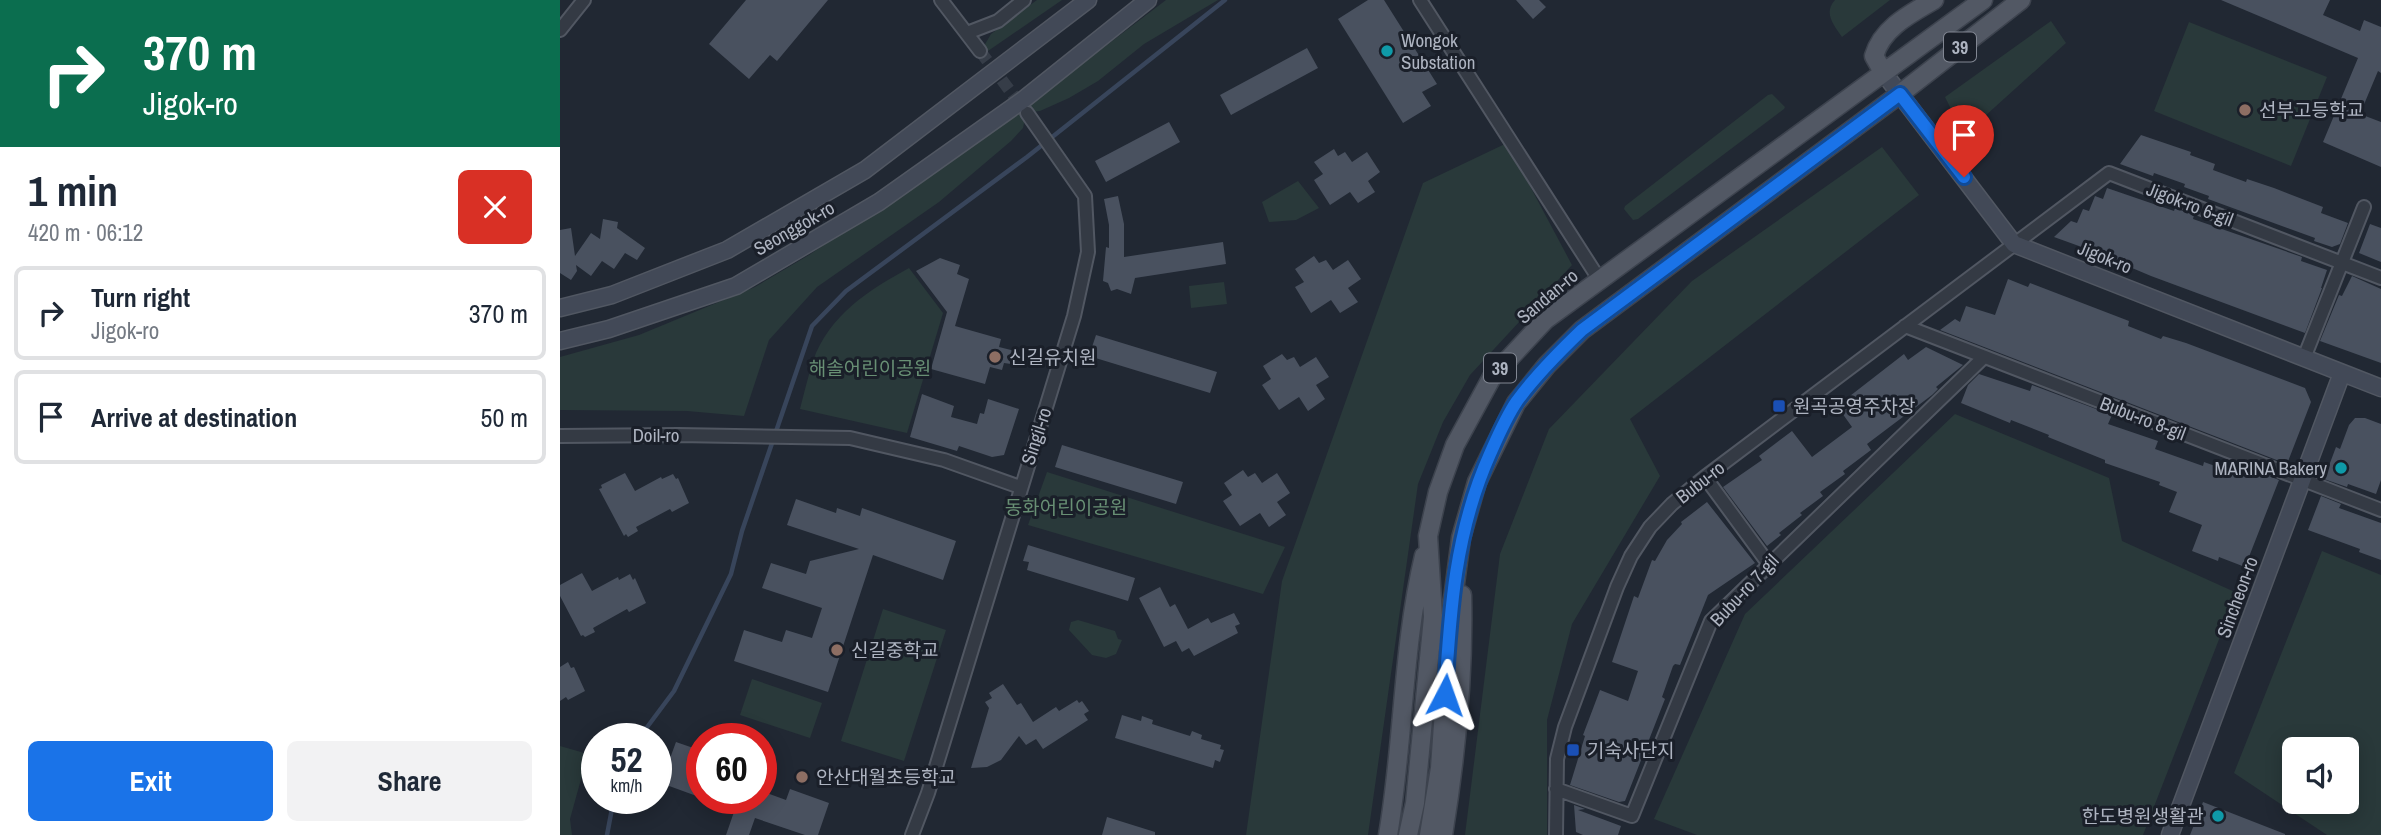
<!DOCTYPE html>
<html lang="en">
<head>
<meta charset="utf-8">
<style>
  body { margin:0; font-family:"Archivo Narrow","Noto Sans KR",sans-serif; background:#f2f2f3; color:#1f2937; height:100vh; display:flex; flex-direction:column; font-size:26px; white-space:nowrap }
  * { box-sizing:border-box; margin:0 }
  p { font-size:23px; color:#747a83 }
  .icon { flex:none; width:38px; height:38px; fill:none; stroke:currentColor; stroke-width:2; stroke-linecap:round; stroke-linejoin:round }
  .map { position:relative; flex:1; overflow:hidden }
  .details { display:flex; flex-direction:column; background:#fff; width:560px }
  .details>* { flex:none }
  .guide { background:#0b6e4f; color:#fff; overflow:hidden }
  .fabs { position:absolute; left:1722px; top:737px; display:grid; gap:14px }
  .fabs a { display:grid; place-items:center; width:77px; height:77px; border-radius:10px; background:#fff; box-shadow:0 4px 18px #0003; font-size:35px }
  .speed { position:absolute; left:21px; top:723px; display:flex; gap:14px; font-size:35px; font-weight:700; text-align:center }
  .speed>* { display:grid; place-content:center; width:91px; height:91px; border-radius:50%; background:#fff; box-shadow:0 4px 18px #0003; line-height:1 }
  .speed small { font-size:18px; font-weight:400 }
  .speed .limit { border:10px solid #d22; background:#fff; color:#111 }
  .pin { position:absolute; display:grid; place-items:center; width:60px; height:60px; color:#fff; margin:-72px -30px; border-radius:50% 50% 50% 0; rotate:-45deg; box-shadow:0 0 7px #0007 }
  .pin .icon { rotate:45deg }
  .me { position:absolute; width:77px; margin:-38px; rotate:4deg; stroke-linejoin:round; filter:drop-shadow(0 0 5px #0008) }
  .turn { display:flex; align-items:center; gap:24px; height:147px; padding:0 28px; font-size:32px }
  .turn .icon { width:91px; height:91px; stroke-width:2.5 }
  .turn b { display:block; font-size:49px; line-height:60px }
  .round { display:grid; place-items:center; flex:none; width:74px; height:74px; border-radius:10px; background:#f2f2f3 }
  .headline { display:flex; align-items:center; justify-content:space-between; height:119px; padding:0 28px }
  h1 { font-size:42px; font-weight:700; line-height:52px }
  .cta { display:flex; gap:14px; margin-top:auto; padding:14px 28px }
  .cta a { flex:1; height:80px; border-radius:10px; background:#1a73e8; color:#fff; font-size:28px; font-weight:700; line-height:80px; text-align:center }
  .cta a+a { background:#f2f2f3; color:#1f2937 }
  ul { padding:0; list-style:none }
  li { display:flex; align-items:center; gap:21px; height:94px; margin:0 14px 10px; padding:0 14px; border:4px solid #e0e1e3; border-radius:10px }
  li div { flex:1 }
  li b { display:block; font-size:26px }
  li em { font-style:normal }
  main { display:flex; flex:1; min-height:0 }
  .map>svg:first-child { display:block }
</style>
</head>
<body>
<main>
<section class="details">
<div class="guide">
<div class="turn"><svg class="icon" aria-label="right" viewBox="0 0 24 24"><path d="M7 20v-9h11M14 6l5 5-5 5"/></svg><div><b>370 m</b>Jigok-ro</div></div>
</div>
<div class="headline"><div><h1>1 min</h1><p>420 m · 06:12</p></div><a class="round" style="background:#d93025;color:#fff"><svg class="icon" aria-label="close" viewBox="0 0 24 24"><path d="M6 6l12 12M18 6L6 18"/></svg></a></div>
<ul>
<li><svg class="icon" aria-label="right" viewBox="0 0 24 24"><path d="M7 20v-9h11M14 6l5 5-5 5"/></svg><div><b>Turn right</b><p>Jigok-ro</p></div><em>370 m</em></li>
<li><svg class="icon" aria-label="arrive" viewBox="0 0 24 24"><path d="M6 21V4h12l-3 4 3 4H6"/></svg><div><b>Arrive at destination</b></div><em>50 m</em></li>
</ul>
<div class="cta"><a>Exit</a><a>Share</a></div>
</section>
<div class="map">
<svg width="1821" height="835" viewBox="0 0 1821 835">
  <rect width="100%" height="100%" fill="#212833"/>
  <path fill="#29393a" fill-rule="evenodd" d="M 477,0 L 502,0 L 428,51 L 424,46 L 431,34 Z
    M 606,0 L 658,0 L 584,44 L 538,81 L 509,98 L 480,111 L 472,112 L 465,118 L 463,128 L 451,141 L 379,202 L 257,287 L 209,340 L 184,416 L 127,411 L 0,410 L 0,357 L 79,335 L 195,287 L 249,255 L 451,118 Z
    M 1275,0 L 1330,0 L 1282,37 C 1274,25 1263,13 1275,0 Z
    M 1491,21 L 1506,43 L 1404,135 L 1385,97 Z
    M 1629,22 L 1767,77 L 1731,166 L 1594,111 Z
    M 1212,94 L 1225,107 L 1224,109 L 1078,219 L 1073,220 L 1064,209 L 1065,206 L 1208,95 Z
    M 947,143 L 1012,265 L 910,375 L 883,422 L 858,484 L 808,835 L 686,835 L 722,581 L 863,183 Z
    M 1322,147 L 1359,195 L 1070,419 L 1100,476 L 1012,624 L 987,720 L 987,835 L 905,835 L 940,554 L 989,429 L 1132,281 Z
    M 738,181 L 759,208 L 736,220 L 709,222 L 702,202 Z
    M 349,268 L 383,313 L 347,433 L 240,409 C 244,393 248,377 253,361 C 269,315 309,290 349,268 Z
    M 664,282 L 667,304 L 631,308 L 629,286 Z
    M 1395,414 L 1549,478 L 1562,541 L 1677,593 L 1583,835 L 1137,835 L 1094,819 L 1185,614 Z
    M 487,472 L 725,547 L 703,594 L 468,525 Z
    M 1762,551 L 1821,575 L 1821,835 L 1767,835 L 1674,773 ZM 1734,749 L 1787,749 L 1787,802 L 1734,802 Z
    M 323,609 L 386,630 L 344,761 L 281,741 Z
    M 518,620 L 555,631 L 558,639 L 562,640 L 556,654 L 546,658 L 532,655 L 509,630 L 511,622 Z
    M 192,679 L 262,703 L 250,738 L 180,715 Z
    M 0,746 L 28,754 L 10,819 L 12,835 L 0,835 Z"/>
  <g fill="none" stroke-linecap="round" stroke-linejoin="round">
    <path stroke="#38455b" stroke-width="4.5" d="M 79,738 L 114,691 L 171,574 L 182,531 L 252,326 L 286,291 L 467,157 L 665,0
      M 47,835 L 54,798"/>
  </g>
  <path fill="#49515f" d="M 186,0 L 268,0 L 217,61 L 210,55 L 189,79 L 149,44 Z
    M 808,0 L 824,0 L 877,84 L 862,92 L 871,106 L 843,123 L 778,19 Z
    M 956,0 L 979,0 L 986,7 L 973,19 Z
    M 1661,0 L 1770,0 L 1763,15 L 1800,31 L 1804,20 L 1821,27 L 1821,73 L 1818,71 L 1800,114 L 1821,122 L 1821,167 L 1763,142 L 1798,58 Z
    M 747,48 L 758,68 L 671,115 L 660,95 Z
    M 609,122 L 620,142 L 546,182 L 535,161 Z
    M 1581,135 L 1631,152 L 1630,155 L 1655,164 L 1653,170 L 1686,182 L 1687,179 L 1714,188 L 1763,207 L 1761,213 L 1788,223 L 1780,244 L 1772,247 L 1754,241 L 1755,238 L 1648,199 L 1649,196 L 1624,187 L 1625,184 L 1594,173 L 1593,176 L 1560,164 Z
    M 774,149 L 778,156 L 785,152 L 792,162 L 807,152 L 820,172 L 808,181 L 815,192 L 798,203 L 790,192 L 770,205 L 754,180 L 763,174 L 754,162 Z
    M 1547,188 L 1614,211 L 1615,208 L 1623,211 L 1634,215 L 1633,219 L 1742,257 L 1741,261 L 1767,270 L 1761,288 L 1762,288 L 1745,333 L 1591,276 L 1565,265 L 1566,263 L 1494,237 L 1511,221 L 1517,223 L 1523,209 L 1529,211 L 1535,196 L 1543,199 Z
    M 558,196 L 564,224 L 564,257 L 663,242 L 666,264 L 575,278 L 571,294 L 557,289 L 551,291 L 548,283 L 543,281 L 546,247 L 549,248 L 549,225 L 544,199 Z
    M 43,219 L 58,222 L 57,228 L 85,248 L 77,260 L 65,253 L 54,269 L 42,261 L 31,276 L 16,265 L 17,271 L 11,280 L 0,273 L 0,230 L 11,228 L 15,256 L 31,233 L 40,239 Z
    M 1810,224 L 1821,228 L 1821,262 L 1799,253 Z
    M 754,256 L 759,263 L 766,260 L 773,270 L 788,260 L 801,279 L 788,288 L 798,302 L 780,313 L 771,300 L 751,313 L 735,287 L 744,282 L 735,269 Z
    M 380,258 L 400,265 L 397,274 L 409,279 L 395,326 L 441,339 L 439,347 L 455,351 L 451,364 L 444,363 L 442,370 L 430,367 L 425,384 L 371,369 L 387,312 L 356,271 Z
    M 1792,276 L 1821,289 L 1821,363 L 1760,341 L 1779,295 L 1782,296 Z
    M 1448,279 L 1468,287 L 1470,283 L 1569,321 L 1568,326 L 1601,339 L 1603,336 L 1626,343 L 1745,388 L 1751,402 L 1727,464 L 1380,330 L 1395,319 L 1400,322 L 1406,306 L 1435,315 Z
    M 536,335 L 657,372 L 650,393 L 529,356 Z
    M 1366,347 L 1403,365 L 1376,387 L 1378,389 L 1372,395 L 1307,444 L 1311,450 L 1283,471 L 1285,474 L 1260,492 L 1263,496 L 1240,513 L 1242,515 L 1219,533 L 1221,535 L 1207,546 L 1163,487 L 1202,460 L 1199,456 L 1232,431 L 1252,457 L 1292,427 L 1277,406 L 1344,354 L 1348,360 Z
    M 722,354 L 727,360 L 734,357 L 740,367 L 756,357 L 769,377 L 756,385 L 765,399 L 748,411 L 739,397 L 719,410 L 702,385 L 711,379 L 703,366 Z
    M 1419,374 L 1470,391 L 1472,385 L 1552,415 L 1548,424 L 1598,441 L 1595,449 L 1643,466 L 1644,462 L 1669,471 L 1673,462 L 1719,480 L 1685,567 L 1659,557 L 1658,561 L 1632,551 L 1642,525 L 1609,512 L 1617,492 L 1599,485 L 1600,482 L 1545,463 L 1545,460 L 1488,437 L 1489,435 L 1451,420 L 1450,423 L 1401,403 L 1408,385 Z
    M 362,394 L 394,406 L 391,417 L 417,424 L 420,413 L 424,414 L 428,399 L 459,409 L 444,455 L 432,457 L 399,446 L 397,451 L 350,437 Z
    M 1795,418 L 1805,418 L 1821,424 L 1821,480 L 1816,494 L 1788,484 L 1787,487 L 1764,479 L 1776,447 L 1780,449 L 1789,425 Z
    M 502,445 L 623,482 L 616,504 L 495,467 Z
    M 683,470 L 688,477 L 695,473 L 702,483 L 717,473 L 730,493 L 717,502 L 726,515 L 709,527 L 700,513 L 680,526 L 663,501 L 672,495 L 664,483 Z
    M 65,473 L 75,491 L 101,477 L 102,479 L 113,474 L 116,479 L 118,478 L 129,503 L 112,512 L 110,509 L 76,527 L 78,531 L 68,537 L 66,534 L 64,536 L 39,489 L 42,488 L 41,485 Z
    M 1761,496 L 1781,504 L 1779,508 L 1821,523 L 1821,560 L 1799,552 L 1800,549 L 1748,530 Z
    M 236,499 L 276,513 L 277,508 L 300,516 L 302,508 L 396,541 L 383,580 L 313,555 L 268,692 L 174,661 L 184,630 L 222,642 L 226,630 L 252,638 L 262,608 L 202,588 L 211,563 L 246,574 L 250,561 L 299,549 L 227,525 Z
    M 1147,502 L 1195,563 L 1148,595 L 1120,665 L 1115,664 L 1113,666 L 1102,697 L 1105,699 L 1065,801 L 1059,802 L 1010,785 L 1025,736 L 1023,735 L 1040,690 L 1068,701 L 1078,671 L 1052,662 L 1074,596 L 1078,598 L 1092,560 L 1095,561 L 1107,540 L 1122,524 L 1121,522 Z
    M 468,545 L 575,578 L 568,601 L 467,570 L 469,562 L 463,561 Z
    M 22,573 L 32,591 L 58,577 L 59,580 L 70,574 L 73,580 L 75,578 L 86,603 L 69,612 L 67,609 L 33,628 L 35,632 L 25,637 L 23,635 L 21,636 L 0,596 L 0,585 Z
    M 600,587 L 610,607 L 615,604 L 628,629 L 648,618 L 651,623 L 674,613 L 680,624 L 675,626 L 678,633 L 634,656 L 629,648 L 622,652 L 616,641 L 604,647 L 579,598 Z
    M 8,662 L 11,668 L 14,667 L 25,691 L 8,700 L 6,697 L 0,701 L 0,667 Z
    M 443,684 L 457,705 L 461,703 L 473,722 L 496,707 L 499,711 L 517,700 L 519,703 L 522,701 L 529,711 L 524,714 L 528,720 L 483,749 L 476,739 L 466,745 L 459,736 L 441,760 L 427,767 L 411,768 L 429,708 L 425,702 L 432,698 L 429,693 Z
    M 562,715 L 581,721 L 582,716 L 593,720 L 592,724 L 630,736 L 632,731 L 642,735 L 641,739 L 661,745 L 660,749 L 664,750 L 660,762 L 655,760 L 653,768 L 555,738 Z
    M 116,742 L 142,751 L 142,798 L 101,783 Z
    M 230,789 L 269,803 L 258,835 L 245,835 L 195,818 L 189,835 L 166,835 L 175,809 L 148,800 L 148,798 L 201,798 L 201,791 L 226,800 Z
    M 1643,802 L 1725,834 L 1725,835 L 1630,835 Z
    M 1014,805 L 1025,809 L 1018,810 L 1061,826 L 1058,835 L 1023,835 L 1016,832 Z
    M 547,817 L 595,832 L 595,835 L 542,835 Z"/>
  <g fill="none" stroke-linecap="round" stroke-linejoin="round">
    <path stroke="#363d48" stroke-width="12" stroke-dasharray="12 6" stroke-linecap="butt" d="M 420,51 L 463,108"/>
    <g stroke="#515762" stroke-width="16">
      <path id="street" d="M 381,0 L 420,51
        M 860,0 L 1039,279
        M 0,30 L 24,0
        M 407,33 L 438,21 L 464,0
        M 1345,326 L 1821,510
        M 1744,358 L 1804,207
        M 0,436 L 118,435 L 290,438 L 384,460 L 460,487
        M 1145,477 L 1208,563
        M 996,789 L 1072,816 L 1151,621 L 1424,357
        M 352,835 L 368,793 L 514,316 L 528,252 L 525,196 L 467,113
        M 996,835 L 997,759 L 1005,727 L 1057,587 L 1071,556 L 1090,527 L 1112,504 L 1145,477 L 1549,173 L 1821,278"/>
    </g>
    <g stroke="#515762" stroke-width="19">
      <path id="secondary" d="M 1323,72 L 1454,244 L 1821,388
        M 0,308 L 52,295 L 167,250 L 305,170 L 528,0
        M 0,341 L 49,329 L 176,286 L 319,202 L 463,100 L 588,0
        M 1610,835 L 1782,373"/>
    </g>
    <g stroke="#3d434e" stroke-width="21">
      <path id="primary" d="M 1323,72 L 1314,56 C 1322,28 1350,14 1374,0
        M 828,835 C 844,743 842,648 864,556
        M 848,835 L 855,803 L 873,617 L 868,536 L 878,492 L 895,445 L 932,377 L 985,320 L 1423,0
        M 869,835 L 880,768 L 890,622 L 901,538 L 917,482 L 956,403 L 987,365 L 1022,330 L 1340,94 L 1461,0
        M 883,835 C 896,756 904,675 902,595"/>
    </g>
    <use href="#street" stroke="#343a44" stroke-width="12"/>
    <use href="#secondary" stroke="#424957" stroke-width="16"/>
    <use href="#primary" stroke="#525864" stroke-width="18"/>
  </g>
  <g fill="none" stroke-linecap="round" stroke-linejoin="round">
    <g stroke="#114b97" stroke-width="18">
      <path id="route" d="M 885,695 C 890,611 895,532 930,454 C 938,436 946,417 957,401 C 976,375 999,352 1022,330 L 1340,94 L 1404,177"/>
    </g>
    <use href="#route" stroke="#1a73e8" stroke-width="12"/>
  </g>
  <g fill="#0f9aa8" stroke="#1a1f29" stroke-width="2.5">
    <circle cx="827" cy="51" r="7"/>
    <circle cx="1781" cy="468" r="7"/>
    <circle cx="1658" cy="816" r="7"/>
  </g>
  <g fill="#8d6e63" stroke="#1a1f29" stroke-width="2.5">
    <circle cx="1685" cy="110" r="7"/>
    <circle cx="435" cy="357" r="7"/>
    <circle cx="277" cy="650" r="7"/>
    <circle cx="242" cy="777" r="7"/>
  </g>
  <g fill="#1a4fb4" stroke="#1a1f29" stroke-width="2.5">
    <rect x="1212" y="399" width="14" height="14" rx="3.5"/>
    <rect x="1006" y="743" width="14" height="14" rx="3.5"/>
  </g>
  <g text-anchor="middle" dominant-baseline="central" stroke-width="6" stroke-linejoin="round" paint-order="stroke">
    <g fill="#1a1f29" stroke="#828793" stroke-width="2">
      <rect x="1384" y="32.5" width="32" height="29" rx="5"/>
      <rect x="924" y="353.5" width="32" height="29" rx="5"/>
    </g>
    <g font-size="18" font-weight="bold" fill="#aeb4c1">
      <text x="1400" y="47">39</text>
      <text x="940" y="368">39</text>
    </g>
    <g font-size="19" fill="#aeb4c1" stroke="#1a1f29" text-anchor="start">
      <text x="841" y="40">Wongok<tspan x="841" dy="22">Substation</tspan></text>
      <text x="1699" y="110">선부고등학교</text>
      <text x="449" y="357">신길유치원</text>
      <text x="1233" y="406">원곡공영주차장</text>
      <text x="1767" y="468" text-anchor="end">MARINA Bakery</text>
      <text x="291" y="650">신길중학교</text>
      <text x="1027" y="750">기숙사단지</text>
      <text x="256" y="777">안산대월초등학교</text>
      <text x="1644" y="816" text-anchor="end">한도병원생활관</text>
    </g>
    <g font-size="19" fill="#aeb4c1" stroke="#1a1f29">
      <text transform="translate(1630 204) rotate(21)">Jigok-ro 6-gil</text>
      <text transform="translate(234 228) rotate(-30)">Seonggok-ro</text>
      <text transform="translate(1545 257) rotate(22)">Jigok-ro</text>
      <text transform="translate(987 296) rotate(-40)">Sandan-ro</text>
      <text transform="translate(1583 418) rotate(21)">Bubu-ro 8-gil</text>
      <text x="96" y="435">Doil-ro</text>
      <text transform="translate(476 436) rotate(-72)">Singil-ro</text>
      <text transform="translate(1140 482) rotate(-38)">Bubu-ro</text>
      <text transform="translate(1184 590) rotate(-47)">Bubu-ro 7-gil</text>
      <text transform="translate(1677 597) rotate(-70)">Sincheon-ro</text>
    </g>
    <g font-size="19" fill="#688f74" stroke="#1a1f29">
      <text x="310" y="368">해솔어린이공원</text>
      <text x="506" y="507">동화어린이공원</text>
    </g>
  </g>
</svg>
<div class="fabs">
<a><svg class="icon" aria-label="sound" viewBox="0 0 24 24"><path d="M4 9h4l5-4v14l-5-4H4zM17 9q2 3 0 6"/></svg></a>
</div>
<div class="speed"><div>52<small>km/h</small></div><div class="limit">60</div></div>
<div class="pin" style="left:1404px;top:177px;background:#d93025"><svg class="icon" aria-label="arrive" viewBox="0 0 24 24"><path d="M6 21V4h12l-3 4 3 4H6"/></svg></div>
<svg class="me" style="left:885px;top:695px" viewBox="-20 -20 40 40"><path d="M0-17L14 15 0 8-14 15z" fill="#1a73e8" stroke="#fff" stroke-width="4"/></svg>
</div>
</main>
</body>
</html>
